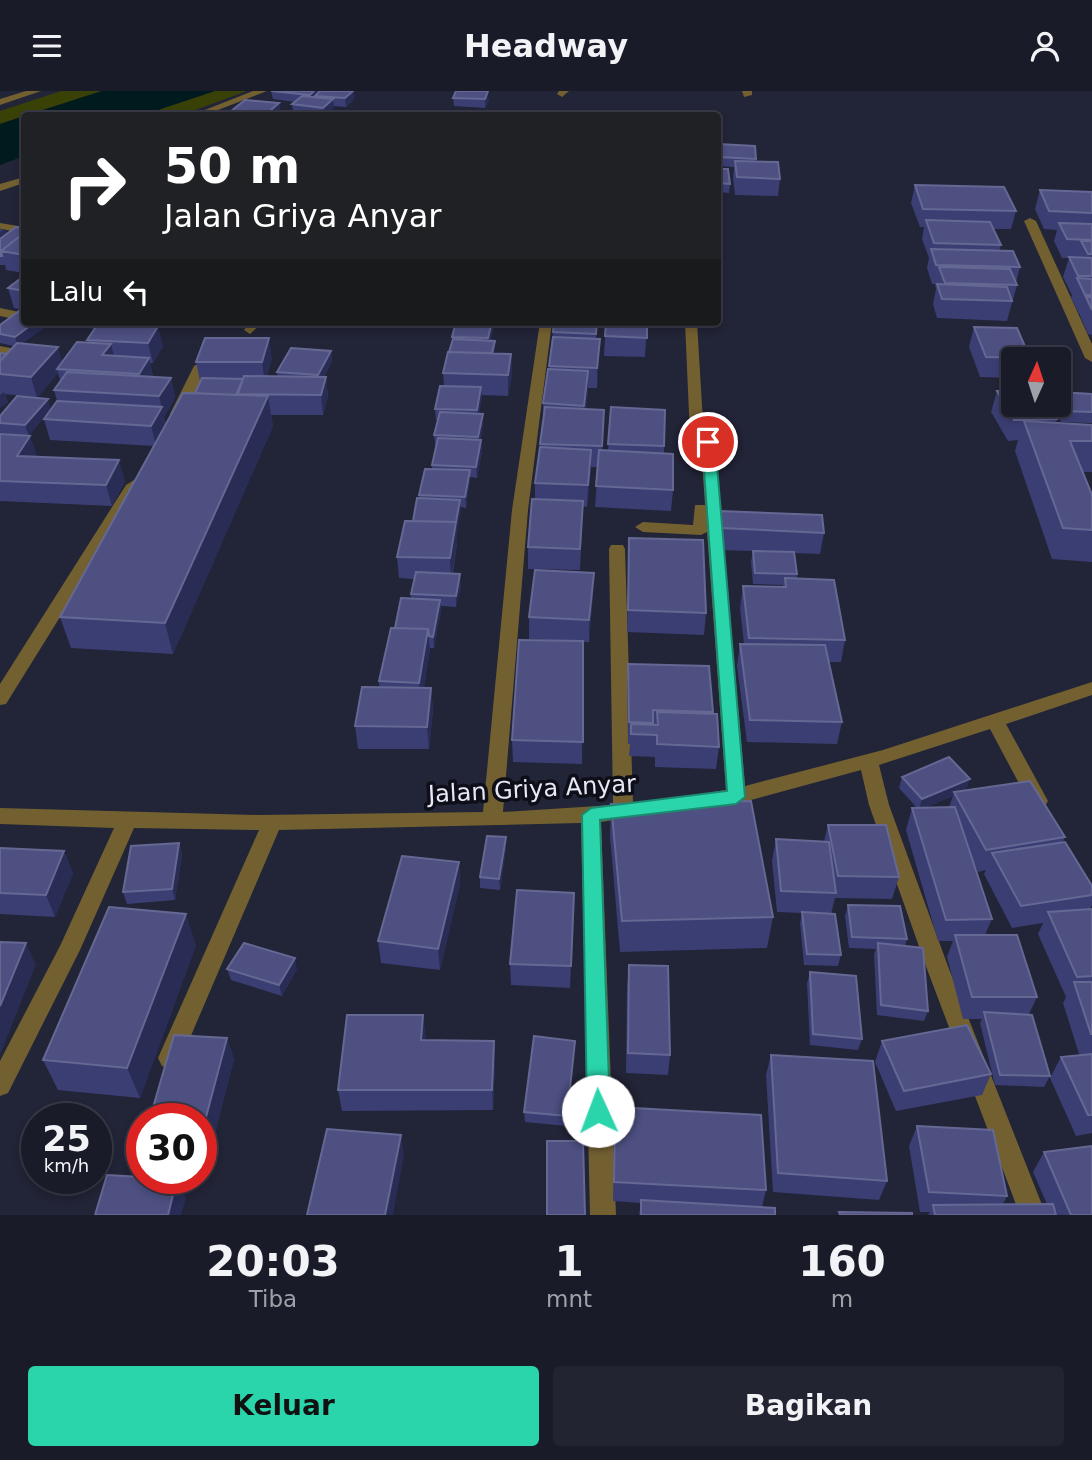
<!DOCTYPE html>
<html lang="id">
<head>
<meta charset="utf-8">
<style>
  body { margin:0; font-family:"DejaVu Sans",sans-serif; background:#232431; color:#f1f3f6; height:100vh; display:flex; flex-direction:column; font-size:26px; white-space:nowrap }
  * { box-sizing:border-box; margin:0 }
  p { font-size:23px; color:#9fa1a8 }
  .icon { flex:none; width:38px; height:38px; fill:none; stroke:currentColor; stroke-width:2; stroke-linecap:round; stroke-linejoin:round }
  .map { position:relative; height:1124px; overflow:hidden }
  .side { display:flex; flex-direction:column; background:#1a1b29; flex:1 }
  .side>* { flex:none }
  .banner { position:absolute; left:21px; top:21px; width:700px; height:214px; border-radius:7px; box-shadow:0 4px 10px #0003,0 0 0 2px #383946; background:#202124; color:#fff; overflow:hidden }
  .needle { width:46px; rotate:3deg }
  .buttons { position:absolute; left:1001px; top:256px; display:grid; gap:14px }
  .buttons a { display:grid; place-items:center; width:70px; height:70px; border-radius:7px; background:#1a1b29; box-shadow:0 4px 10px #0003,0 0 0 2px #383946; font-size:35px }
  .speed { position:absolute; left:21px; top:1012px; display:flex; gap:14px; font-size:35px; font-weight:700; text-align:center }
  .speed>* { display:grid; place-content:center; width:91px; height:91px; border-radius:50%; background:#1a1b29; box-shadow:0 4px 10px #0003,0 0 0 2px #383946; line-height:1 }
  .speed small { font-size:18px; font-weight:400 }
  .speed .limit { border:10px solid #d22; background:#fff; color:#111 }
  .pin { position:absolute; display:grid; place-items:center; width:60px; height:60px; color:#fff; margin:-30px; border:4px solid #fff; border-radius:50%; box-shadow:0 2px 7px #0007 }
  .me { position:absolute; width:77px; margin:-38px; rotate:358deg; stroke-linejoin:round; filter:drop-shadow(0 0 5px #0008) }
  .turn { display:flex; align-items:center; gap:24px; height:147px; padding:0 28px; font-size:32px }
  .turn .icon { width:91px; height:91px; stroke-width:2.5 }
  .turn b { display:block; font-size:49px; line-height:60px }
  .then { display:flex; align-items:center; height:66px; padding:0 28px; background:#0003; gap:14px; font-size:26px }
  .eta { display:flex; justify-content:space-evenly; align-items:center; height:119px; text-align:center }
  .eta b { font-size:42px; font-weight:600; line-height:49px }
  .button { display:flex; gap:14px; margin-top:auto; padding:14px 28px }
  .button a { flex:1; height:80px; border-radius:7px; background:#2ad5ac; color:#111; font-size:28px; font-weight:600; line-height:80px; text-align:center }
  .button a+a { background:#232431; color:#f1f3f6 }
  header { display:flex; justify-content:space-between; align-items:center; height:91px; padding:0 28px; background:#1a1b29; font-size:32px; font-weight:600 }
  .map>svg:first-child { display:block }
</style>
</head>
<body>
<header><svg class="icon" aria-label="menu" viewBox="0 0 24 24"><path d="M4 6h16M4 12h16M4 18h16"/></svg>Headway<svg class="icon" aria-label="person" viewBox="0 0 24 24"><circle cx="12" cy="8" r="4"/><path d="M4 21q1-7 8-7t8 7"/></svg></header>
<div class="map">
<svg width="1092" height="1124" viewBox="0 0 1092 1124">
  <rect width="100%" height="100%" fill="#222437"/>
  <path fill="#394106" d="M 61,0 L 102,0 L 0,33 L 0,20 Z
    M 215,0 L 247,0 L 182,24 L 143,24 Z"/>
  <path fill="#001b1e" d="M 102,0 L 215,0 L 143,24 L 27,24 Z
    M 24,25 L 24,65 L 0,74 L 0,33 Z"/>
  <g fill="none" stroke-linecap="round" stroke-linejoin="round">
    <path fill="#736031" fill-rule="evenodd" d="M 26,0 L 41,0 L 0,14 L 0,8 Z
      M 253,0 L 267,0 L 205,24 L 192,24 Z
      M 559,0 L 569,0 L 562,6 L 557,3 Z
      M 742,0 L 752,0 L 752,4 L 744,6 Z
      M 24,86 L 24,92 L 0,100 L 0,93 Z
      M 1030,127 L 1036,130 L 1092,253 L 1092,271 L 1085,267 L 1024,130 Z
      M 0,132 L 24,136 L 24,142 L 0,138 Z
      M 0,217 L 24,222 L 24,230 L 0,225 Z
      M 250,231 L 263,231 L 250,243 L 244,239 Z
      M 540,231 L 552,231 L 528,419 L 503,721 L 613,714 L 609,458 L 611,454 L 623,454 L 625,458 L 633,712 L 640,715 L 643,720 L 640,725 L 601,731 L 616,1124 L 590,1124 L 581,732 L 279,739 L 178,975 L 170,978 L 162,975 L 158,967 L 259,739 L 134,737 L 80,859 L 8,1002 L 0,1005 L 0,970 L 60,855 L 114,737 L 0,733 L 0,717 L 259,724 L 483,721 L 512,419 Z
      M 685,231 L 697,231 L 704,348 L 713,348 L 715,351 L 745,695 L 883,659 L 1092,591 L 1092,604 L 1006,633 L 1048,710 L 1045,715 L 1038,718 L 1031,715 L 990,638 L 879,674 L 889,714 L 949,878 L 1046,1124 L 1020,1124 L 927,878 L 869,714 L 861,679 L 736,713 L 675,723 L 668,720 L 665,715 L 668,710 L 675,707 L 726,699 L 707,441 L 701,444 L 643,441 L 635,436 L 643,431 L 693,434 L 695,414 L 705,414 L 702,371 L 693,371 L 691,368 Z
      M 0,255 L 36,262 L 38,265 L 31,269 L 0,263 Z
      M 201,271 L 208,275 L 184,323 L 182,326 L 172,326 L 170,323 L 194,275 Z
      M 134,389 L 142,394 L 6,613 L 0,614 L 0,593 L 126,394 Z"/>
  </g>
  <path fill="#3b3e73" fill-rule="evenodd" d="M 271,0 L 353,0 L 354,8 L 346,16 L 333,15 L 334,17 L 325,24 L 316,24 L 293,22 L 292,13 L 295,11 L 273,8 Z
    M 453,7 L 489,9 L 485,17 L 454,15 Z
    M 279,12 L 280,21 L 276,24 L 230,24 L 230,21 Z
    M 718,53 L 756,68 L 756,70 L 780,88 L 778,105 L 735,104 L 733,87 L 734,76 L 718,75 Z
    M 718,78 L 730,93 L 729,102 L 718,101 Z
    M 915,94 L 1016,120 L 1011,138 L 993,138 L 1001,154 L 999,160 L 1020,176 L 1016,191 L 1017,194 L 1007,230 L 937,227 L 933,213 L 936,198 L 935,193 L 932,193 L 927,177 L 929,167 L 922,148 L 924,136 L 920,136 L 911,112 Z
    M 1040,99 L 1092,101 L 1092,244 L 1088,243 L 1080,225 L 1080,223 L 1079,223 L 1071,207 L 1072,204 L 1063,186 L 1069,167 L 1062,167 L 1054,150 L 1057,139 L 1044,138 L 1035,118 Z
    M 0,137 L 6,143 L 24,137 L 24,182 L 6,179 L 5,174 L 0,174 Z
    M 24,185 L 24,219 L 14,217 L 8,197 Z
    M 89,231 L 134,231 L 129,234 L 163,255 L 153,272 L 150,272 L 153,286 L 171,287 L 175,307 L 164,326 L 166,334 L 195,302 L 200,290 L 196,271 L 272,267 L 267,285 L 278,285 L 277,281 L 331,260 L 332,270 L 324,286 L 326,286 L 328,306 L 323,324 L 271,324 L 273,335 L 173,563 L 71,557 L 60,526 L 154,355 L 50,349 L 44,328 L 57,310 L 54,299 L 60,289 L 58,282 L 37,307 L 51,318 L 29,344 L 37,366 L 125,390 L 112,415 L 0,410 L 0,343 L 18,344 L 0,342 L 0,325 L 34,306 L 5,303 L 8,311 L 0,317 L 0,262 L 7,263 L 14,255 L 0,252 L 0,234 L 46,235 L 23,252 L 62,270 L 88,252 L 87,249 L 95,238 L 90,237 Z
    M 456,231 L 492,231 L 493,238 L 490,250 L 495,250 L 494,262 L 511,263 L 512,283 L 508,305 L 482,304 L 479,323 L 483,334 L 480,349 L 481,349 L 482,360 L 477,387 L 470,386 L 466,417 L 460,416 L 457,442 L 457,453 L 453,482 L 461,494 L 456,516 L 441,515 L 441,520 L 434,557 L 430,557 L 424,597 L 431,597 L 433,619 L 429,658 L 358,658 L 355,635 L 379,596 L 379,590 L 395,537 L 411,508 L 411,503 L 414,488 L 399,487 L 397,466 L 413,430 L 419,407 L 419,404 L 432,378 L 432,374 L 436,354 L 435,354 L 434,344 L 438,329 L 436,329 L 435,318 L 444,295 L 443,282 L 452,252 L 452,246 Z
    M 554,231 L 597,231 L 596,248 L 599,268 L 597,297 L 588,297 L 586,318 L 604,319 L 602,359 L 608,360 L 611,316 L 665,319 L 664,362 L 673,399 L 671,420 L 595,416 L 598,376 L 591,376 L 587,416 L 583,415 L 580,479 L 528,478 L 528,456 L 535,409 L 535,392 L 543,333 L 543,312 L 549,278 Z
    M 606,231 L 647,231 L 645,266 L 604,265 Z
    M 974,236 L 1030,267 L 1013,268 L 1013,287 L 980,286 L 969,256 Z
    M 997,300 L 1057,328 L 1056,332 L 1092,334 L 1092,381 L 1082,381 L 1092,404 L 1092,471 L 1052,468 L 1015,360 L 1018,349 L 1008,350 L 991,321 Z
    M 1059,301 L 1092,303 L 1092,332 L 1061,331 L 1054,313 L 1059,313 Z
    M 720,420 L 824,442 L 820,463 L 794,462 L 797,483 L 797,488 L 845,549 L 841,571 L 829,571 L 842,631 L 837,653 L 747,651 L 737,575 L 740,553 L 744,553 L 740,517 L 743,495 L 783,496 L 783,494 L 753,493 L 751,471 L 753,460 L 719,459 L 718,441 Z
    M 629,447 L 706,522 L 704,544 L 627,541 Z
    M 593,503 L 589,551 L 583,551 L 582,673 L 513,671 L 512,649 L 568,550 L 529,548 L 529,526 Z
    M 628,573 L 713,621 L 719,656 L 716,678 L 655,676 L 655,666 L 629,665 L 630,653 L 628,653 L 627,595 Z
    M 902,686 L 967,699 L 1065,746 L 1063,751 L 1092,795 L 1092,814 L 1090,818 L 1092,818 L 1092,1042 L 1076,1045 L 1050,987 L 1061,966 L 1084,964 L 1079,963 L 1063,912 L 1066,906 L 1038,843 L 1043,832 L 1012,837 L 984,783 L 986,779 L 978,781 L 973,771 L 992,828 L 985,844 L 1037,906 L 1029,923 L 1050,985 L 1044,996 L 995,994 L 980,932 L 982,928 L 963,928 L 947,866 L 953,850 L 938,850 L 906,739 L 912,717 L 917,717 L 899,697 ZM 953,705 L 949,716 L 924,717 Z
    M 611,713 L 773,826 L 767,857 L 620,861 L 610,745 Z
    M 828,734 L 899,786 L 892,808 L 835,807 L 831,823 L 841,864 L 838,875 L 804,874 L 800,832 L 802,822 L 777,821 L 772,770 L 776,748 L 824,750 Z
    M 179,752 L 182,764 L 175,809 L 127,813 L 123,801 Z
    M 0,757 L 64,760 L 73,782 L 55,826 L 0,823 Z
    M 506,757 L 500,799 L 480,797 L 480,786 Z
    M 459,771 L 460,793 L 440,879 L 381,872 L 378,850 Z
    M 574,802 L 570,897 L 511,894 L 510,873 Z
    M 848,814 L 907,848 L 905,855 L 928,920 L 924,930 L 877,924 L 874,863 L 876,858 L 849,857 L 845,825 Z
    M 196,854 L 140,1007 L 58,999 L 43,969 Z
    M 629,874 L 670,964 L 668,984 L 626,982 L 627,895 Z
    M 227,878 L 297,878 L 282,905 L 231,889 Z
    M 810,881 L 862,948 L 858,959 L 810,954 L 807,892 Z
    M 426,945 L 425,949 L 494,950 L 495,970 L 493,1019 L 342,1020 L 338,999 Z
    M 227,947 L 234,968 L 205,1081 L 201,1080 L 201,1027 Z
    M 575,950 L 567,1035 L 525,1031 L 524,1021 Z
    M 882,950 L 991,983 L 982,1004 L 896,1020 L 875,971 Z
    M 771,964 L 887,1090 L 879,1109 L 773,1101 L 766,984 Z
    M 615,1016 L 766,1099 L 762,1116 L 775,1124 L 639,1124 L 641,1112 L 613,1110 L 614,1037 Z
    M 917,1035 L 1007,1105 L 1003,1113 L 1047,1113 L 1033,1081 L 1044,1061 L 1092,1124 L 928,1124 L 930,1121 L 920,1121 L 909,1055 Z"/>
  <path fill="#292c55" d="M 314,0 L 318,0 L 318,5 L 315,5 L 316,8 L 311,12 L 310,4 Z
    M 353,0 L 354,8 L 346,16 L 345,7 Z
    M 488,0 L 489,9 L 485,17 L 485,8 Z
    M 333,8 L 334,17 L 324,24 L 323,17 Z
    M 279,12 L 280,21 L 276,24 L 265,24 Z
    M 5,138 L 8,147 L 0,152 L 0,141 Z
    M 35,231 L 45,231 L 46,235 L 18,256 L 15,246 Z
    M 111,231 L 134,231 L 114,244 Z
    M 492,231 L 493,238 L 488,257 L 488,247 Z
    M 158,235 L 163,255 L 153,272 L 148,252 Z
    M 269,247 L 272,267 L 265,291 L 262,271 Z
    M 600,248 L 599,268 L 597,297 L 597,277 Z
    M 111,253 L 116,273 L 102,264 Z
    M 58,256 L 64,276 L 57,278 L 58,282 L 37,307 L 31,286 Z
    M 331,260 L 332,270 L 320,294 L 318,284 Z
    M 511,263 L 512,283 L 508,305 L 508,284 Z
    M 149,267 L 154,288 L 144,303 L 139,283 Z
    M 588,280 L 588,301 L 584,335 L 584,315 Z
    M 326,286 L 328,306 L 323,324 L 321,304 Z
    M 171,287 L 175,307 L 164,326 L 159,305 Z
    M 481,296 L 482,307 L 478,330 L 477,319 Z
    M 4,301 L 8,311 L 0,317 L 0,304 Z
    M 268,305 L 273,335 L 173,563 L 165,532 Z
    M 48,308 L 51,318 L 29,345 L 25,334 Z
    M 162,316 L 166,337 L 156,355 L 151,335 Z
    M 483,323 L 483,334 L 478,356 L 478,346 Z
    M 30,345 L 37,365 L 17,365 Z
    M 481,349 L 482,360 L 477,387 L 476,376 Z
    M 591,359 L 591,380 L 587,416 L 588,394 Z
    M 119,369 L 125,390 L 112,415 L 106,394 Z
    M 470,379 L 470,390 L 466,417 L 465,406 Z
    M 460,409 L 461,420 L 457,442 L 457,453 L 451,489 L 450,467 Z
    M 594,482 L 593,503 L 589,551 L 589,529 Z
    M 460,483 L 461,494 L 456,516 L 456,505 Z
    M 440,509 L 441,520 L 434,557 L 433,546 Z
    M 428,538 L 430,560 L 421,614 L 419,592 Z
    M 431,597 L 433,619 L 429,658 L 427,636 Z
    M 970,688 L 966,699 L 954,701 L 953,705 L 919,719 L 922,708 Z
    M 506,746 L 506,757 L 500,799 L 499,788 Z
    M 179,752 L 182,764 L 175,809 L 172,798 Z
    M 64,760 L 73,782 L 55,826 L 46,804 Z
    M 459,771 L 460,793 L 440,879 L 438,858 Z
    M 186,823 L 196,854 L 140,1007 L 127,977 Z
    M 26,852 L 36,874 L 0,964 L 0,915 Z
    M 295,867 L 297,878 L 282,905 L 279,894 Z
    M 423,924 L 426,945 L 424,970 L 421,949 Z
    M 227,947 L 234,968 L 205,1081 L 201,1071 L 201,1045 Z
    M 494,950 L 495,970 L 493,1019 L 492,999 Z
    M 575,950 L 574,960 L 567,1035 L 567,1025 Z
    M 401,1044 L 404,1064 L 393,1124 L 385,1124 Z
    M 177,1088 L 186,1107 L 181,1124 L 168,1124 Z"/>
  <path fill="#4d5081" stroke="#656893" stroke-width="2" d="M 271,0 L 314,0 L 310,4 Z
    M 320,0 L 353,0 L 345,7 L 315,5 Z
    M 456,0 L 488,0 L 485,8 L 453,7 Z
    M 302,5 L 333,8 L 323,17 L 292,13 Z
    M 245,9 L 279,12 L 265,24 L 230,21 Z
    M 718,53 L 755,55 L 756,68 L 718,66 Z
    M 735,70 L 778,71 L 780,88 L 737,86 Z
    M 718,78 L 728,78 L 730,93 L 718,92 Z
    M 915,94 L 1004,96 L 1016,120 L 923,118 Z
    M 1040,99 L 1092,101 L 1092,122 L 1049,120 Z
    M 926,129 L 990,131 L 1001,154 L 934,152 Z
    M 1059,132 L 1092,133 L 1092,149 L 1067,148 Z
    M 16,136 L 24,137 L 24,142 L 1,160 L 2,165 L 0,165 L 0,148 Z
    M 24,142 L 24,164 L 1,160 Z
    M 1081,150 L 1092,150 L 1092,163 L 1088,163 Z
    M 931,158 L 1013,160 L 1020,176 L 936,174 Z
    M 1069,166 L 1092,167 L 1092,185 L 1078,185 Z
    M 939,176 L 1010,178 L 1017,194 L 945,192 Z
    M 24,185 L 24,200 L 8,197 Z
    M 1077,187 L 1092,188 L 1092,204 L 1085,204 Z
    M 937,193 L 1007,196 L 1012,210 L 942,208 Z
    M 1086,206 L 1092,206 L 1092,219 Z
    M 19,220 L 24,221 L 24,231 L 35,231 L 15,246 L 0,243 L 0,234 Z
    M 456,231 L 492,231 L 488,247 L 452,246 Z
    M 554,231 L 597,231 L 596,243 L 553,241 Z
    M 606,231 L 647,231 L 647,247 L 605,245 Z
    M 98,233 L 158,235 L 148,252 L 87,249 Z
    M 974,236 L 1017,237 L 1030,267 L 986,266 Z
    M 553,246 L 600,248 L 597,277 L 549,275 Z
    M 205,247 L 269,247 L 262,271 L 196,271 Z
    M 453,248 L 495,250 L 492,262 L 449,261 Z
    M 77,251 L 111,253 L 102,264 L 149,267 L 139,283 L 57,278 Z
    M 17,252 L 58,256 L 31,286 L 0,283 L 0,270 Z
    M 291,257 L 331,260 L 318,284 L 277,281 Z
    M 448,261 L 511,263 L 508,284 L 443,282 Z
    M 0,262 L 7,263 L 0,270 Z
    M 548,278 L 588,280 L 584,315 L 543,312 Z
    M 67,281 L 171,287 L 159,305 L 54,299 Z
    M 244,285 L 326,286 L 321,304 L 238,303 Z
    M 202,287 L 243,288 L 236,304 L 195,302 Z
    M 440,295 L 481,296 L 477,319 L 435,318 Z
    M 997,300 L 1013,300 L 1013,313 L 1049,313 L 1057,328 L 1014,329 Z
    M 1059,301 L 1092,303 L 1092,321 L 1064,320 L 1059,306 Z
    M 183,302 L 268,305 L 165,532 L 60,526 Z
    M 17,305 L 48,308 L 25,334 L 0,332 L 0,325 Z
    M 57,310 L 162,316 L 151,335 L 44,328 Z
    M 545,316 L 604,319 L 602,355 L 540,353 Z
    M 611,316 L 665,319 L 664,355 L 608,353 Z
    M 440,321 L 483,323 L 478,346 L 434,344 Z
    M 1024,330 L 1092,334 L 1092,350 L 1070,350 L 1092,404 L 1092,439 L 1063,437 Z
    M 0,343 L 30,345 L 17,365 L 119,369 L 106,394 L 0,390 Z
    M 438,347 L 481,349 L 476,376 L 432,374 Z
    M 540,356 L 591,359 L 588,394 L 535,392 Z
    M 599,359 L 673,363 L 673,399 L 596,395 Z
    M 425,378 L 470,379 L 465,406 L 419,404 Z
    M 417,407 L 460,409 L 456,431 L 413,430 Z
    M 532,408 L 583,410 L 580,458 L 528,456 Z
    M 720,420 L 822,424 L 824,442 L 722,437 Z
    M 405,430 L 456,431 L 450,467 L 397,466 Z
    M 629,447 L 703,449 L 706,522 L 628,519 Z
    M 753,460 L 794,461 L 797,483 L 755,482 Z
    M 535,479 L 594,482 L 589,529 L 529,526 Z
    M 416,481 L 460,483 L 456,505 L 411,503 Z
    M 785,487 L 834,489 L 845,549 L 749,547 L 743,495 L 786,496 Z
    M 401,507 L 440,509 L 433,546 L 429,545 L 428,538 L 395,537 Z
    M 391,537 L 428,538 L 419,592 L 379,590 Z
    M 519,549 L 583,550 L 583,651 L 512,649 Z
    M 740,553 L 825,554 L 842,631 L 750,629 Z
    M 628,573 L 709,575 L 713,621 L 653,619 L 653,632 L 629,631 Z
    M 362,596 L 431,597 L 427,636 L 355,635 Z
    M 657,621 L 717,623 L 719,656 L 657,653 L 657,644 L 631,643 L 631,633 L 658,634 Z
    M 949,666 L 970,688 L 922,708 L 902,686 Z
    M 1030,690 L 1065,746 L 986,759 L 954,701 Z
    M 751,710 L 773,826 L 622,830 L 611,713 Z
    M 955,716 L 992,828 L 946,829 L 912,717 Z
    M 828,734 L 886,734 L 899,786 L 838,785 Z
    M 487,745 L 506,746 L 499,788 L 480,786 Z
    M 776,748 L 829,751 L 836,802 L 781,800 Z
    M 1065,751 L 1092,795 L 1092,804 L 1021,815 L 992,762 Z
    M 179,752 L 172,798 L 123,801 L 131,755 Z
    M 0,757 L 64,760 L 46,804 L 0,802 Z
    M 402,765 L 459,771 L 438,858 L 378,850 Z
    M 517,799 L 574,802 L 571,875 L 510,873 Z
    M 848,814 L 900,815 L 907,848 L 852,846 Z
    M 109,816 L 186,823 L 127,977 L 43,969 Z
    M 1092,818 L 1092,885 L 1077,886 L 1048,821 Z
    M 802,821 L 835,823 L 841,864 L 807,863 Z
    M 955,844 L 1017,844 L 1037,906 L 972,906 Z
    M 0,851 L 26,852 L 0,915 Z
    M 244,852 L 295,867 L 279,894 L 227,878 Z
    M 878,852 L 923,857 L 928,920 L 881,914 Z
    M 629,874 L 668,875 L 670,964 L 628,962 Z
    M 810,881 L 856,885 L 862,948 L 813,943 Z
    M 1074,891 L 1092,891 L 1092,943 L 1091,943 Z
    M 984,921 L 1032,924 L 1050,985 L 1000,984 Z
    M 347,924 L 423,924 L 421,949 L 494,950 L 492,999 L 338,999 Z
    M 967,934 L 991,983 L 904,1000 L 882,950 Z
    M 174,944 L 227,947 L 201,1045 L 201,1027 L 150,1027 Z
    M 534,945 L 575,950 L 567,1025 L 524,1021 Z
    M 1092,963 L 1092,1024 L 1088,1024 L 1061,966 Z
    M 771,964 L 873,970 L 887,1090 L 778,1082 Z
    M 615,1016 L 761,1024 L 766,1099 L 614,1091 Z
    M 917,1035 L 993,1039 L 1007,1105 L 929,1101 Z
    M 327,1038 L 401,1044 L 385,1124 L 307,1124 Z
    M 547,1050 L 583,1050 L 585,1124 L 547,1124 Z
    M 1092,1055 L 1092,1124 L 1071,1124 L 1044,1061 Z
    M 107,1084 L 177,1088 L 168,1124 L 95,1124 Z
    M 641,1109 L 775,1117 L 775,1124 L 641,1124 Z
    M 1053,1113 L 1056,1124 L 935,1124 L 933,1114 Z
    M 839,1121 L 912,1122 L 912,1124 L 840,1124 Z"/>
  <path fill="#2ad5ac" stroke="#1b8a70" stroke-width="2" d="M 708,347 L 715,351 L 745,706 L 736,713 L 600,729 L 610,1020 L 606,1027 L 598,1030 L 591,1027 L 587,1020 L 582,724 L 591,717 L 727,700 L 702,351 Z"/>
  <g text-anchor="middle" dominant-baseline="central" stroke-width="7" stroke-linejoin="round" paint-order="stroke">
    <g font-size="24" fill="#e6e8f5" stroke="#0d0e17">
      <text transform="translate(532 698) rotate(-3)">Jalan Griya Anyar</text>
    </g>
  </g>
</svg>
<div class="buttons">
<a><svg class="needle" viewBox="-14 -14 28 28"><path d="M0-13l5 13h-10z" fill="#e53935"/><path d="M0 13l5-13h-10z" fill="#9fa1a8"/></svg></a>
</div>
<div class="speed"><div>25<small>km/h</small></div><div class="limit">30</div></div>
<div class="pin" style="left:708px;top:351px;background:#d93025"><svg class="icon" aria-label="arrive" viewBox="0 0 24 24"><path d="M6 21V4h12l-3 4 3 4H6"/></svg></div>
<svg class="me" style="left:598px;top:1020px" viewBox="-20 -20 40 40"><circle r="19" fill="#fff"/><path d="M0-13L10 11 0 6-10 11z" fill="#2ad5ac"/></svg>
<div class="banner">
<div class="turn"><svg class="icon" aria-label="right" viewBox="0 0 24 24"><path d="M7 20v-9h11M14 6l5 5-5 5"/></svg><div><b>50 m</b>Jalan Griya Anyar</div></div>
<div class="then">Lalu<svg class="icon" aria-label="left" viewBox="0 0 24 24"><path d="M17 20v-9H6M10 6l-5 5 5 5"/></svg></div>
</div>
</div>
<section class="side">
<div class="eta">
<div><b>20:03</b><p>Tiba</p></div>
<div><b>1</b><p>mnt</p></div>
<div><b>160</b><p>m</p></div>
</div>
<div class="button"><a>Keluar</a><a>Bagikan</a></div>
</section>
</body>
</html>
